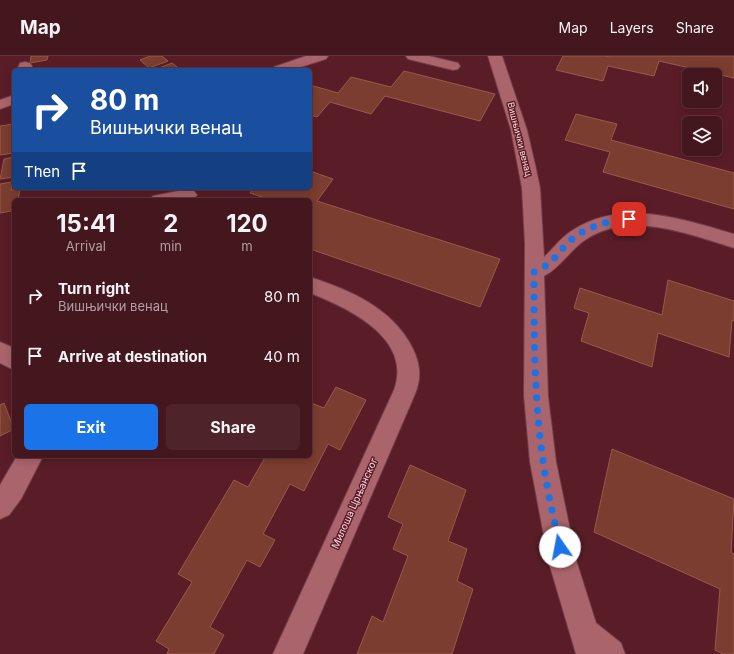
<!DOCTYPE html>
<html lang="en">
<head>
<meta charset="utf-8">
<style>
  body { margin:0; font-family:Inter,sans-serif; background:#4e232a; color:#f1f3f6; height:100vh; display:flex; flex-direction:column; font-size:15px; white-space:nowrap }
  * { box-sizing:border-box; margin:0 }
  p { font-size:13px; color:#af9fa4 }
  .icon { flex:none; width:22px; height:22px; fill:none; stroke:currentColor; stroke-width:2; stroke-linecap:round; stroke-linejoin:round }
  .map { position:relative; flex:1; overflow:hidden }
  .panel { position:absolute; left:12px; top:142px; width:300px; height:260px; display:flex; flex-direction:column; background:#44161d; border-radius:6px; box-shadow:0 2px 10px #0003,0 0 0 1px #5c353b }
  .panel>* { flex:none }
  .top-card { position:absolute; left:12px; top:12px; width:300px; height:122px; border-radius:6px; box-shadow:0 2px 10px #0003,0 0 0 1px #5c353b; background:#1a4fa0; color:#fff; overflow:hidden }
  .tools { position:absolute; left:682px; top:12px; display:grid; gap:8px }
  .tools a { display:grid; place-items:center; width:40px; height:40px; border-radius:6px; background:#44161d; box-shadow:0 2px 10px #0003,0 0 0 1px #5c353b; font-size:20px }
  .pin { position:absolute; display:grid; place-items:center; width:34px; height:34px; color:#fff; margin:-17px; border-radius:8px; box-shadow:0 2px 6px #0006 }
  .me { position:absolute; width:44px; margin:-22px; rotate:348deg; stroke-linejoin:round; filter:drop-shadow(0 0 3px #0008) }
  .turn { display:flex; align-items:center; gap:14px; height:84px; padding:0 12px; font-size:18px }
  .turn .icon { width:52px; height:52px; stroke-width:2.5 }
  .turn b { display:block; font-size:28px; line-height:34px }
  .then { display:flex; align-items:center; height:38px; padding:0 12px; background:#0003; gap:8px; font-size:15px }
  .eta { display:flex; justify-content:space-evenly; align-items:center; height:68px; text-align:center }
  .eta b { font-size:24px; font-weight:700; line-height:28px }
  .button { display:flex; gap:8px; margin-top:auto; padding:8px 12px }
  .button a { flex:1; height:46px; border-radius:6px; background:#1a73e8; color:#fff; font-size:16px; font-weight:700; line-height:46px; text-align:center }
  .button a+a { background:#4e232a; color:#f1f3f6 }
  ul { padding:0; list-style:none }
  li { display:flex; align-items:center; gap:12px; height:60px; padding:0 12px }
  li div { flex:1 }
  li b { display:block; font-size:15px }
  li em { font-style:normal }
  header { display:flex; align-items:center; gap:24px; box-sizing:border-box; height:56px; padding:0 20px; background:#44161d; border-bottom:1px solid #5c353b }
  header strong { font-size:19px }
  nav { display:flex; gap:22px; margin-inline-start:auto; font-size:14px }
  .map>svg:first-child { display:block }
</style>
</head>
<body>
<header>
<strong>Map</strong>
<nav><a>Map</a><a>Layers</a><a>Share</a></nav>
</header>
<div class="map">
<svg width="734" height="598" viewBox="0 0 734 598">
  <rect width="100%" height="100%" fill="#5a1d27"/>
  <path fill="#7b3d2f" stroke="#9a594b" d="M 31,0 L 48,0 L 47,4 L 30,7 Z
    M 150,0 L 162,0 L 168,5 L 149,12 L 140,4 Z
    M 563,0 L 605,0 L 611,1 L 612,0 L 734,0 L 734,22 L 659,5 L 654,20 L 608,10 L 603,25 L 556,14 Z
    M 172,7 L 181,14 L 154,14 Z
    M 404,15 L 495,38 L 480,65 L 385,40 L 371,58 L 330,46 L 317,61 L 310,59 L 310,29 L 338,37 L 351,21 L 391,31 Z
    M 576,58 L 617,68 L 611,84 L 734,117 L 734,153 L 603,116 L 610,96 L 565,84 Z
    M 14,68 L 14,97 L 0,99 L 0,70 Z
    M 14,101 L 14,121 L 0,123 L 4,103 Z
    M 310,115 L 333,123 L 317,145 L 500,203 L 480,251 L 310,193 L 310,144 L 271,144 L 250,137 L 254,132 L 310,132 Z
    M 12,126 L 11,134 L 20,133 L 18,144 L 14,144 L 14,146 L 12,147 L 11,155 L 0,157 L 0,128 Z
    M 668,224 L 734,245 L 734,265 L 732,264 L 729,301 L 658,277 L 652,311 L 581,285 L 589,257 L 574,252 L 580,232 L 662,259 Z
    M 336,331 L 366,344 L 340,394 L 328,388 L 304,435 L 290,428 L 263,478 L 275,484 L 260,511 L 247,504 L 210,571 L 224,579 L 214,598 L 167,598 L 169,593 L 156,585 L 192,526 L 178,518 L 234,424 L 248,431 L 266,400 L 310,400 L 310,350 L 311,347 L 324,352 Z
    M 4,347 L 14,373 L 0,380 L 0,349 Z
    M 612,393 L 734,443 L 731,497 L 734,498 L 734,598 L 723,598 L 715,594 L 720,533 L 594,476 Z
    M 410,409 L 466,434 L 448,485 L 467,493 L 457,525 L 473,533 L 452,598 L 357,598 L 372,560 L 383,566 L 408,500 L 393,493 L 403,468 L 388,461 Z"/>
  <g fill="none" stroke-linecap="round" stroke-linejoin="round">
    <g stroke="#723c48" stroke-width="2">
      <path id="minor" d="M 306,0 L 328,0 L 326,3 L 291,14 L 272,14 L 274,11 Z
        M 406,0 L 429,0 L 458,7 L 460,10 L 458,13 L 453,14 L 408,3 Z
        M 488,0 L 502,0 L 527,74 L 536,113 L 540,132 L 544,201 C 554,192 561,181 573,174 C 623,142 682,163 734,178 L 734,192 C 688,178 629,154 585,184 C 570,194 561,211 544,220 L 548,340 L 556,406 L 577,507 L 596,567 L 621,587 L 625,598 L 576,598 L 549,507 L 530,406 L 524,340 L 525,188 L 522,132 L 511,74 Z
        M 25,6 L 30,7 L 32,10 L 31,14 L 17,14 L 20,7 Z
        M 14,39 L 14,48 L 0,53 L 0,44 Z
        M 188,133 L 194,135 L 197,139 L 194,143 L 150,144 L 153,140 Z
        M 310,221 C 350,234 392,252 412,291 C 420,307 422,321 415,338 L 303,598 L 273,598 L 394,334 C 413,282 348,252 310,237 Z
        M 0,286 L 14,292 L 14,314 L 0,307 Z
        M 17,400 L 43,400 L 21,443 L 9,459 L 0,463 L 0,429 Z"/>
    </g>
    <use href="#minor" fill="#aa646c" fill-rule="evenodd"/>
  </g>
  <g fill="none" stroke-linecap="round" stroke-linejoin="round">
    <path stroke="#1a73e8" stroke-width="7" stroke-dasharray="0 12.6" d="M 560,491 C 554,463 547,434 543,405 C 534,342 534,279 534,216 C 554,208 556,198 571,184 C 587,170 608,165 629,163"/>
  </g>
  <g text-anchor="middle" dominant-baseline="central" stroke-width="3" stroke-linejoin="round" paint-order="stroke">
    <g font-size="9" fill="#fdd5d8" stroke="#5a1d27">
      <text transform="translate(520 83) rotate(76)">Вишњички венац</text>
    </g>
    <g font-size="10" fill="#fdd5d8" stroke="#5a1d27">
      <text transform="translate(354 447) rotate(-66)">Милоша Црњанског</text>
    </g>
  </g>
</svg>
<div class="tools">
<a><svg class="icon" aria-label="sound" viewBox="0 0 24 24"><path d="M4 9h4l5-4v14l-5-4H4zM17 9q2 3 0 6"/></svg></a>
<a><svg class="icon" aria-label="layers" viewBox="0 0 24 24"><path d="M12 4l9 5-9 5-9-5zM3 14l9 5 9-5"/></svg></a>
</div>
<div class="pin" style="left:629px;top:163px;background:#d93025"><svg class="icon" aria-label="arrive" viewBox="0 0 24 24"><path d="M6 21V4h12l-3 4 3 4H6"/></svg></div>
<svg class="me" style="left:560px;top:491px" viewBox="-20 -20 40 40"><circle r="19" fill="#fff"/><path d="M0-13L10 11 0 6-10 11z" fill="#1a73e8"/></svg>
<div class="top-card">
<div class="turn"><svg class="icon" aria-label="right" viewBox="0 0 24 24"><path d="M7 20v-9h11M14 6l5 5-5 5"/></svg><div><b>80 m</b>Вишњички венац</div></div>
<div class="then">Then<svg class="icon" aria-label="arrive" viewBox="0 0 24 24"><path d="M6 21V4h12l-3 4 3 4H6"/></svg></div>
</div>
<section class="panel">
<div class="eta">
<div><b>15:41</b><p>Arrival</p></div>
<div><b>2</b><p>min</p></div>
<div><b>120</b><p>m</p></div>
</div>
<ul>
<li><svg class="icon" aria-label="right" viewBox="0 0 24 24"><path d="M7 20v-9h11M14 6l5 5-5 5"/></svg><div><b>Turn right</b><p>Вишњички венац</p></div><em>80 m</em></li>
<li><svg class="icon" aria-label="arrive" viewBox="0 0 24 24"><path d="M6 21V4h12l-3 4 3 4H6"/></svg><div><b>Arrive at destination</b></div><em>40 m</em></li>
</ul>
<div class="button"><a>Exit</a><a>Share</a></div>
</section>
</div>
</body>
</html>
